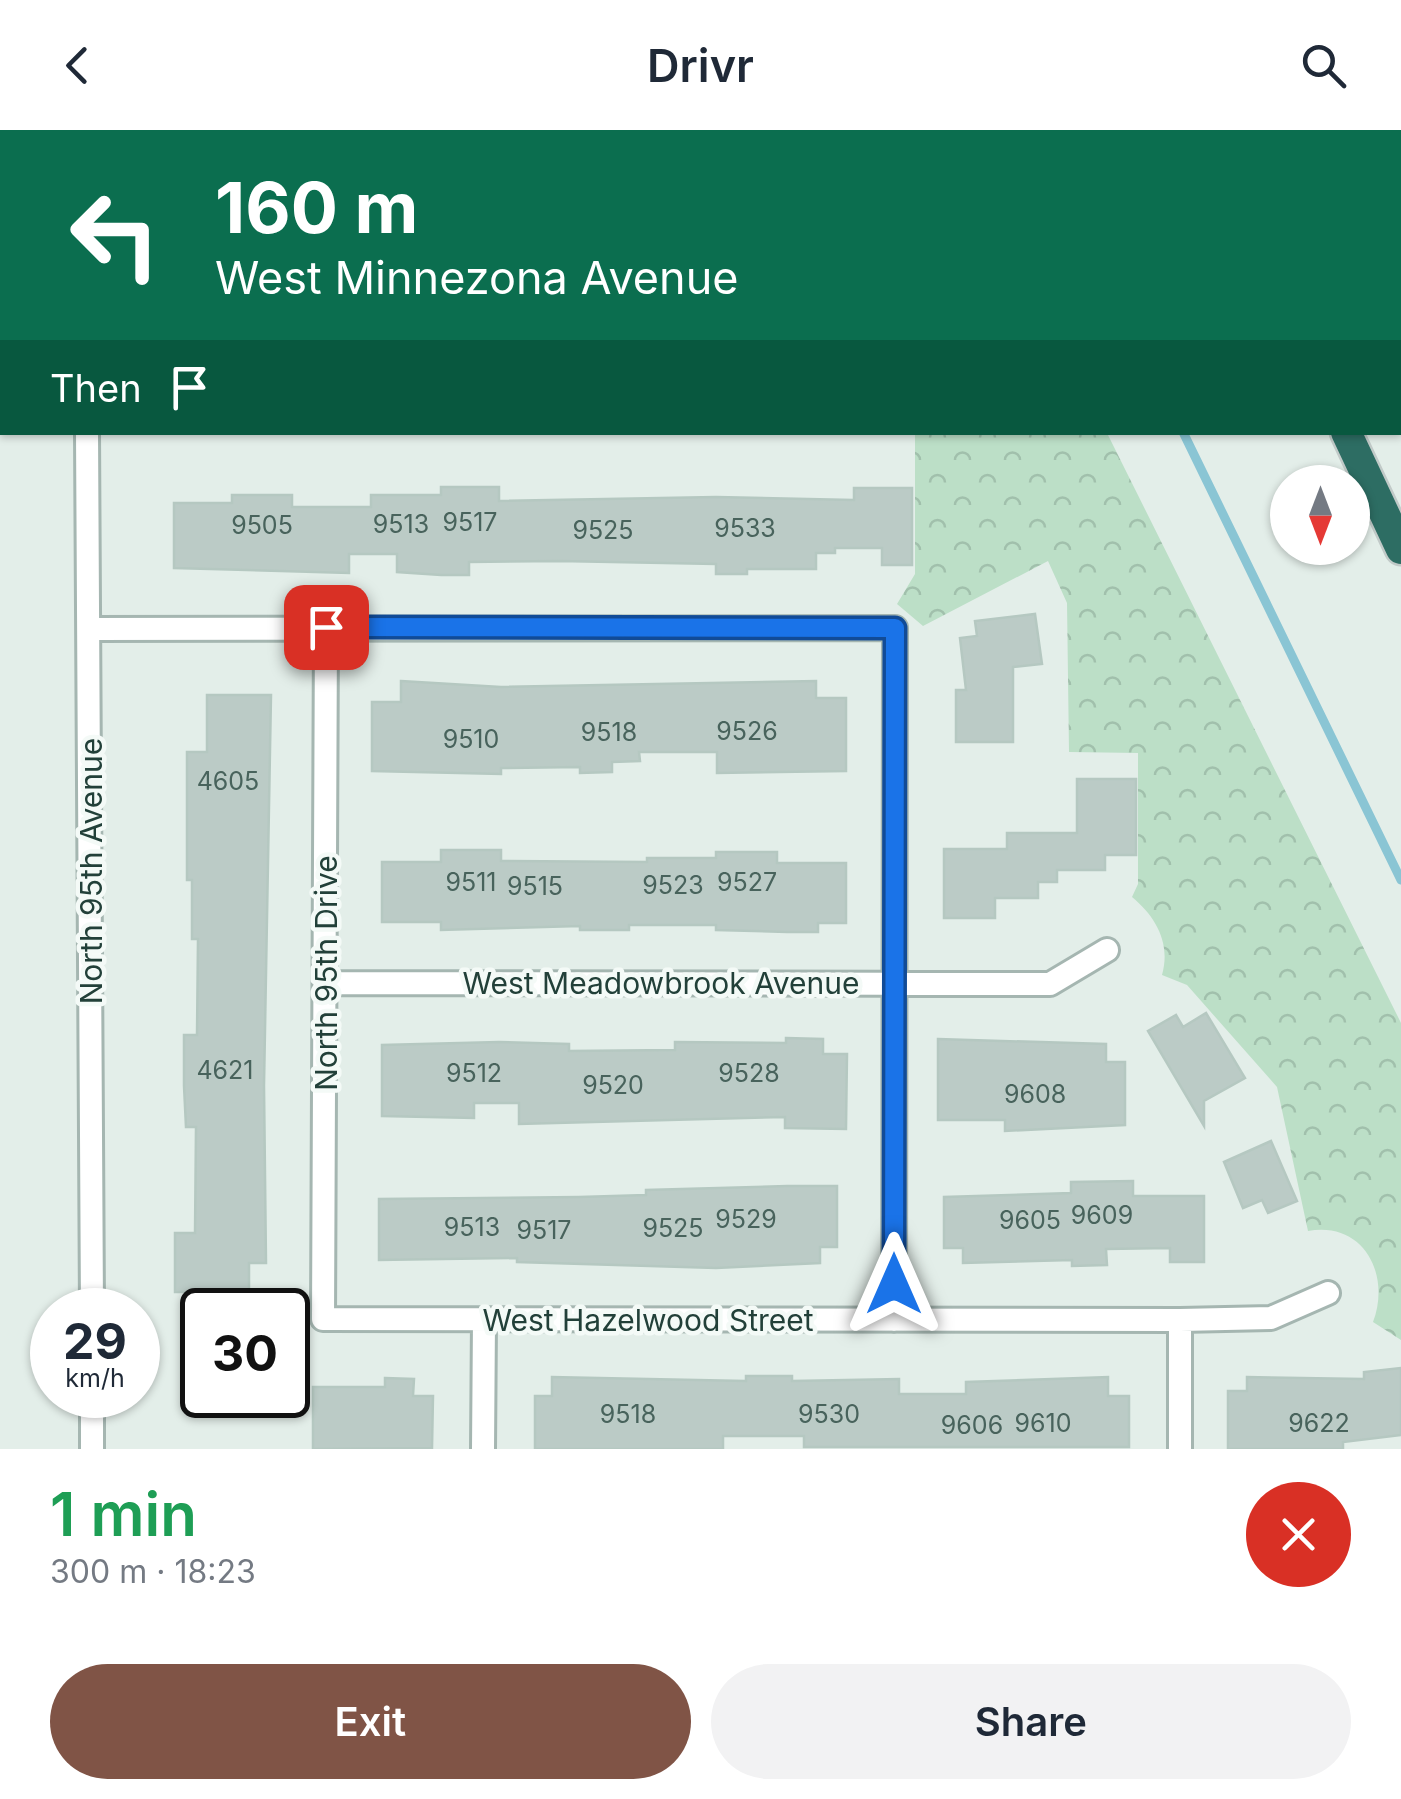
<!DOCTYPE html>
<html lang="en">
<head>
<meta charset="utf-8">
<style>
  body { margin:0; font-family:Inter,sans-serif; background:#f2f2f3; color:#1f2937; height:100vh; display:flex; flex-direction:column; font-size:38px; white-space:nowrap }
  * { box-sizing:border-box; margin:0 }
  p { font-size:32px; color:#747a83 }
  .icon { flex:none; width:55px; height:55px; fill:none; stroke:currentColor; stroke-width:2; stroke-linecap:round; stroke-linejoin:round }
  .map { position:relative; height:1319px; overflow:hidden }
  .panel { display:flex; flex-direction:column; background:#fff; flex:1 }
  .panel>* { flex:none }
  .top-card { position:absolute; left:0px; top:0px; width:1402px; height:305px; box-shadow:0 2px 8px #0004; background:#0b6e4f; color:#fff; overflow:hidden }
  .needle { width:65px; rotate:180deg }
  .buttons { position:absolute; left:1270px; top:335px; display:grid; gap:20px }
  .buttons a { display:grid; place-items:center; width:100px; height:100px; border-radius:50%; background:#fff; box-shadow:0 2px 8px #0004; font-size:50px }
  .speed { position:absolute; left:30px; top:1158px; display:flex; gap:20px; font-size:50px; font-weight:700; text-align:center }
  .speed>* { display:grid; place-content:center; width:130px; height:130px; border-radius:50%; background:#fff; box-shadow:0 2px 8px #0004; line-height:1 }
  .speed small { font-size:25px; font-weight:400 }
  .speed .limit { border:5px solid #111; border-radius:15px; background:#fff; color:#111 }
  .pin { position:absolute; display:grid; place-items:center; width:85px; height:85px; color:#fff; margin:-42px; border-radius:20px; box-shadow:0 5px 15px #0006 }
  .me { position:absolute; width:110px; margin:-55px; rotate:0deg; stroke-linejoin:round; filter:drop-shadow(0 0 8px #0008) }
  .turn { display:flex; align-items:center; gap:35px; height:210px; padding:0 50px; font-size:45px }
  .turn .icon { width:130px; height:130px; stroke-width:2.5 }
  .turn b { display:block; font-size:70px; line-height:85px }
  .then { display:flex; align-items:center; height:95px; padding:0 50px; background:#0003; gap:20px; font-size:38px }
  .round { display:grid; place-items:center; flex:none; width:105px; height:105px; border-radius:52px; background:#f2f2f3 }
  .headline { display:flex; align-items:center; justify-content:space-between; height:170px; padding:0 50px }
  h1 { font-size:60px; font-weight:600; line-height:75px; color:#1e9e55 }
  .primary-button { display:flex; gap:20px; margin-top:auto; padding:20px 50px }
  .primary-button a { flex:1; height:115px; border-radius:60px; background:#805446; color:#fff; font-size:40px; font-weight:600; line-height:115px; text-align:center }
  .primary-button a+a { background:#f2f2f3; color:#1f2937 }
  header { display:flex; justify-content:space-between; align-items:center; height:130px; padding:0 50px; background:#fff; font-size:45px; font-weight:600 }
  .map>svg:first-child { display:block }
</style>
</head>
<body>
<header><svg class="icon" aria-label="back" viewBox="0 0 24 24"><path d="M15 5l-7 7 7 7"/></svg>Drivr<svg class="icon" aria-label="search" viewBox="0 0 24 24"><circle cx="10" cy="10" r="6"/><path d="M15 15l6 6"/></svg></header>
<div class="map">
<svg width="1401" height="1319" viewBox="0 0 1401 1319">
  <defs>
    <pattern id="park-crowns" width="20" height="18" patternUnits="userSpaceOnUse" patternTransform="scale(2.5)"><rect width="20" height="18" fill="#bcdfc7"/><path d="M2 6a3 3 0 1 1 6 0M12 15a3 3 0 1 1 6 0" fill="none" stroke="#a1c0ac"/></pattern>
  </defs>
  <rect width="100%" height="100%" fill="#e3eee9"/>
  <path fill="url(#park-crowns)" d="M 915,303 L 1107,303 L 1401,893 L 1401,1210 L 1373,1192 C 1391,1145 1364,1091 1308,1101 L 1277,957 L 1187,855 L 1162,845 C 1171,813 1156,787 1132,767 L 1138,754 L 1138,623 L 1069,622 L 1067,473 L 1048,431 L 923,496 L 897,474 L 915,444 Z"/>
  <g fill="none" stroke-linecap="round" stroke-linejoin="round">
    <path stroke="#8ac5d4" stroke-width="9" d="M 1031,0 L 1032,2
      M 1183,302 L 1401,750"/>
  </g>
  <path fill="#bbcbc6" stroke="#b5c8c1" stroke-width="2.5" d="M 441,357 L 499,357 L 499,371 L 716,367 L 854,370 L 854,358 L 912,358 L 912,435 L 882,435 L 882,418 L 835,418 L 835,423 L 816,423 L 816,439 L 747,439 L 747,444 L 716,444 L 716,434 L 559,431 L 469,432 L 469,445 L 441,445 L 397,442 L 397,424 L 349,424 L 349,443 L 174,438 L 174,373 L 232,373 L 232,365 L 292,365 L 292,377 L 371,377 L 371,365 L 441,365 Z
    M 1035,484 L 1042,534 L 1013,537 L 1013,612 L 956,612 L 956,560 L 966,560 L 960,508 L 977,506 L 975,491 Z
    M 401,551 L 501,557 L 816,551 L 816,568 L 846,568 L 846,641 L 717,643 L 717,622 L 639,622 L 640,631 L 612,632 L 612,642 L 580,643 L 580,637 L 501,638 L 501,644 L 372,641 L 372,572 L 401,572 Z
    M 207,565 L 271,565 L 264,956 L 266,1133 L 249,1133 L 249,1162 L 175,1162 L 175,1103 L 195,1103 L 196,997 L 186,997 L 184,956 L 184,905 L 197,905 L 198,809 L 192,809 L 192,750 L 187,750 L 187,622 L 207,622 Z
    M 1077,649 L 1136,649 L 1136,725 L 1105,725 L 1105,740 L 1057,740 L 1057,752 L 1038,752 L 1038,768 L 995,768 L 995,788 L 944,788 L 944,719 L 1007,719 L 1007,703 L 1077,703 Z
    M 441,720 L 501,720 L 501,731 L 647,732 L 647,728 L 716,728 L 716,722 L 777,722 L 777,733 L 846,733 L 846,793 L 818,793 L 818,802 L 787,802 L 716,800 L 716,795 L 629,795 L 629,800 L 580,800 L 580,796 L 441,800 L 441,792 L 382,792 L 382,732 L 441,732 Z
    M 1206,883 L 1245,948 L 1204,971 L 1204,996 L 1148,901 L 1176,885 L 1183,897 Z
    M 786,908 L 823,909 L 823,924 L 847,924 L 846,999 L 785,998 L 785,987 L 519,994 L 519,973 L 474,973 L 474,988 L 382,986 L 382,915 L 499,912 L 569,914 L 569,921 L 675,920 L 675,912 L 786,913 Z
    M 938,909 L 1106,914 L 1106,932 L 1125,932 L 1125,995 L 1005,1001 L 1005,990 L 938,990 Z
    M 1271,1011 L 1297,1071 L 1268,1083 L 1262,1070 L 1243,1078 L 1224,1032 Z
    M 1133,1051 L 1133,1066 L 1204,1066 L 1204,1132 L 1170,1132 L 1170,1118 L 1106,1119 L 1107,1135 L 1072,1136 L 1072,1130 L 963,1133 L 963,1118 L 944,1118 L 944,1067 L 1071,1063 L 1071,1052 Z
    M 787,1056 L 837,1056 L 837,1117 L 820,1117 L 820,1133 L 716,1138 L 517,1132 L 517,1128 L 379,1130 L 379,1069 L 579,1067 L 646,1065 L 646,1060 Z
    M 1401,1238 L 1401,1305 L 1343,1312 L 1343,1319 L 1228,1319 L 1228,1261 L 1247,1261 L 1247,1247 L 1364,1249 L 1364,1242 Z
    M 746,1246 L 792,1246 L 792,1251 L 899,1249 L 899,1264 L 966,1264 L 966,1252 L 1108,1247 L 1108,1266 L 1129,1266 L 1129,1317 L 804,1317 L 804,1306 L 723,1306 L 723,1319 L 535,1319 L 535,1266 L 552,1266 L 552,1247 L 746,1251 Z
    M 385,1248 L 414,1249 L 413,1266 L 433,1266 L 432,1318 L 313,1319 L 313,1257 L 385,1257 Z"/>
  <g fill="none" stroke-linecap="round" stroke-linejoin="round">
    <g stroke="#a5b6b1" stroke-width="28">
      <path id="street" d="M 721,0 L 721,2
        M 0,132 L 2,132
        M 87,302 L 92,1180
        M 326,497 L 323,1189 L 1180,1190 L 1271,1188 L 1328,1163
        M 91,499 L 895,498 L 894,1190
        M 326,853 L 1050,854 L 1107,820
        M 1180,1190 L 1180,1319
        M 92,1265 L 92,1319
        M 483,1319 L 484,1190"/>
    </g>
    <g stroke="#c1cac8" stroke-width="35">
      <path id="highway" d="M 1205,0 L 1206,2
        M 1317,0 L 1318,2
        M 1400,178 L 1401,180
        M 1346,302 L 1401,419"/>
    </g>
    <use href="#street" stroke="#fff" stroke-width="22"/>
    <use href="#highway" stroke="#2d6d63" stroke-width="30"/>
  </g>
  <g fill="none" stroke-linecap="round" stroke-linejoin="round">
    <g stroke="#114b97" stroke-width="25">
      <path id="route" d="M 326,497 L 895,498 L 894,1154"/>
    </g>
    <use href="#route" stroke="#1a73e8" stroke-width="18"/>
  </g>
  <g text-anchor="middle" dominant-baseline="central" stroke-width="9" stroke-linejoin="round" paint-order="stroke">
    <g font-size="25" fill="#48635c">
      <text x="470" y="392">9517</text>
      <text x="401" y="394">9513</text>
      <text x="262" y="395">9505</text>
      <text x="745" y="398">9533</text>
      <text x="603" y="400">9525</text>
      <text x="747" y="601">9526</text>
      <text x="609" y="602">9518</text>
      <text x="471" y="609">9510</text>
      <text x="228" y="651">4605</text>
      <text x="471" y="752">9511</text>
      <text x="747" y="752">9527</text>
      <text x="673" y="755">9523</text>
      <text x="535" y="756">9515</text>
      <text x="225" y="940">4621</text>
      <text x="474" y="943">9512</text>
      <text x="749" y="943">9528</text>
      <text x="613" y="955">9520</text>
      <text x="1035" y="964">9608</text>
      <text x="1102" y="1085">9609</text>
      <text x="746" y="1089">9529</text>
      <text x="1030" y="1090">9605</text>
      <text x="472" y="1097">9513</text>
      <text x="673" y="1098">9525</text>
      <text x="544" y="1100">9517</text>
      <text x="628" y="1284">9518</text>
      <text x="829" y="1284">9530</text>
      <text x="1043" y="1293">9610</text>
      <text x="1319" y="1293">9622</text>
      <text x="972" y="1295">9606</text>
    </g>
    <g font-size="30" fill="#224039" stroke="#f4faf7">
      <text transform="translate(91 741) rotate(-90)">North 95th Avenue</text>
      <text transform="translate(326 843) rotate(-90)">North 95th Drive</text>
      <text x="661" y="853">West Meadowbrook Avenue</text>
      <text x="648" y="1190">West Hazelwood Street</text>
    </g>
  </g>
</svg>
<div class="buttons">
<a><svg class="needle" viewBox="-14 -14 28 28"><path d="M0-13l5 13h-10z" fill="#e53935"/><path d="M0 13l5-13h-10z" fill="#747a83"/></svg></a>
</div>
<div class="speed"><div>29<small>km/h</small></div><div class="limit">30</div></div>
<div class="pin" style="left:326px;top:497px;background:#d93025"><svg class="icon" aria-label="arrive" viewBox="0 0 24 24"><path d="M6 21V4h12l-3 4 3 4H6"/></svg></div>
<svg class="me" style="left:894px;top:1154px" viewBox="-20 -20 40 40"><path d="M0-17L14 15 0 8-14 15z" fill="#1a73e8" stroke="#fff" stroke-width="4"/></svg>
<div class="top-card">
<div class="turn"><svg class="icon" aria-label="left" viewBox="0 0 24 24"><path d="M17 20v-9H6M10 6l-5 5 5 5"/></svg><div><b>160 m</b>West Minnezona Avenue</div></div>
<div class="then">Then<svg class="icon" aria-label="arrive" viewBox="0 0 24 24"><path d="M6 21V4h12l-3 4 3 4H6"/></svg></div>
</div>
</div>
<section class="panel">
<div class="headline"><div><h1>1 min</h1><p>300 m · 18:23</p></div><a class="round" style="background:#d93025;color:#fff"><svg class="icon" aria-label="close" viewBox="0 0 24 24"><path d="M6 6l12 12M18 6L6 18"/></svg></a></div>
<div class="primary-button"><a>Exit</a><a>Share</a></div>
</section>
</body>
</html>
